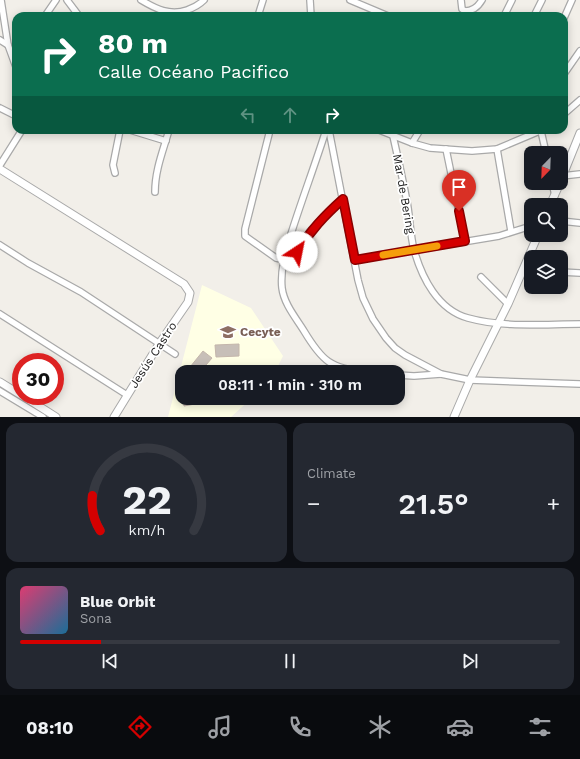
<!DOCTYPE html>
<meta charset="utf-8">
<style>
body{margin:0;font-family:"Work Sans",sans-serif;background:#242831;color:#f1f3f6;height:100vh;display:flex;flex-direction:column;font-size:15px;white-space:nowrap}
*{box-sizing:border-box;margin:0}
p{font-size:13px;color:#9ea1a6}
.icon{flex:none;width:22px;height:22px;fill:none;stroke:currentColor;stroke-width:2;stroke-linecap:round;stroke-linejoin:round}
.map{position:relative;height:417px;overflow:hidden}
.panel{display:flex;flex-direction:column;gap:6px;padding:6px;background:#0d0f14;flex:1}
.panel>*{flex:none}
.banner{position:absolute;left:12px;top:12px;width:556px;height:122px;border-radius:12px;box-shadow:0 2px 10px #0003;background:#0b6e4f;color:#fff;overflow:hidden}
.needle{width:26px;rotate:203deg}
.controls{position:absolute;left:524px;top:146px;display:grid;gap:8px}
.controls a{display:grid;place-items:center;width:44px;height:44px;border-radius:8px;background:#171b24;box-shadow:0 2px 10px #0003;font-size:20px}
.speed{position:absolute;left:12px;top:353px;display:flex;gap:8px;font-size:20px;font-weight:700;text-align:center}
.speed>*{display:grid;place-content:center;width:52px;height:52px;border-radius:50%;background:#171b24;box-shadow:0 2px 10px #0003;line-height:1}
.speed .limit{border:6px solid #d22;background:#fff;color:#111}
.pin{position:absolute;display:grid;place-items:center;width:34px;height:34px;color:#fff;margin:-41px -17px;border-radius:50% 50% 50% 0;rotate:-45deg;box-shadow:0 0 4px #0007}
.pin .icon{rotate:45deg}
.me{position:absolute;width:44px;margin:-22px;rotate:34deg;stroke-linejoin:round;filter:drop-shadow(0 0 3px #0008)}
.turn{display:flex;align-items:center;gap:14px;height:84px;padding:0 20px;font-size:18px}
.turn .icon{width:52px;height:52px;stroke-width:2.5}
.turn b{display:block;font-size:28px;line-height:34px}
.lanes{display:flex;align-items:center;height:38px;padding:0 20px;background:#0003;justify-content:center;gap:20px;direction:ltr}
.lanes .off{opacity:.35}
.big{font-size:30px;font-weight:600;line-height:1.1}
.panel .card{flex:1;display:flex;flex-direction:column;justify-content:center;gap:6px;min-width:0;padding:0 14px;border-radius:12px;background:#242831}
.panel .dial{align-items:center;gap:0}
.dial svg{height:104px;overflow:visible;fill:none;stroke:#363941;stroke-width:7;stroke-linecap:round;text-anchor:middle}
.dial text{fill:#f1f3f6;stroke:none}
.song{display:flex;align-items:center;gap:12px}
.cover{width:48px;height:48px;border-radius:6px;background:linear-gradient(135deg,hsl(340 70% 55%),hsl(200 70% 35%))}
.played{height:4px;border-radius:2px;background:linear-gradient(90deg,#d40000 15%,#363941 15%)}
.keys{display:flex;justify-content:space-around;direction:ltr}
.heat{display:flex;justify-content:space-between;align-items:center;font-size:22px;direction:ltr}
.panel .tiles{flex:1;display:grid;gap:6px;grid-template-columns:1fr 1fr}
.card:last-child{grid-column:span 2}
.trip{position:absolute;left:175px;top:365px;width:230px;height:40px;border-radius:12px;background:#171b24;box-shadow:0 2px 10px #0003;font-weight:600;line-height:40px;text-align:center}
.tabs{display:flex;height:64px;justify-content:space-around;align-items:center;background:#090b0e;color:#9ea1a6}
.tabs .icon{width:28px;height:28px}
.tabs .current{color:#d40000}
.tabs b{font-size:18px;color:#f1f3f6}
.map>svg:first-child{display:block}
</style>
<div class="map">
<svg width="580" height="417" viewBox="0 0 580 417">
<rect width="100%" height="100%" fill="#f2efe9"/>
<path fill="#ffffe5" d="M202,285L251,308L283,356L275,372H182V398H252L231,417H168Z"/>
<g fill="#c7bfb8" stroke="#c4b6ab">
<path d="M239,344V356L216,357L215,345Z"/>
<path d="M203,351L212,358L200,372H186Z"/>
<path d="M183,398H195V404L184,406Z"/>
</g>
<g fill="none" stroke-linecap="round" stroke-linejoin="round">
<defs>
<g id="minor">
<path d="M1,0L8,45L16,67"/>
<path d="M67,0L79,16"/>
<path d="M141,0C156,9 170,16 187,10C193,8 199,5 204,0"/>
<path d="M310,0L311,16"/>
<path d="M350,0L388,16"/>
<path d="M461,0L462,9L465,11C472,11 478,7 482,0"/>
<path d="M45,16L56,0"/>
<path d="M258,16L263,0"/>
<path d="M504,16L512,0"/>
<path d="M534,16L542,0"/>
<path d="M564,18L572,0"/>
<path d="M0,40L8,45"/>
<path d="M564,74L580,51"/>
<path d="M0,108L16,116"/>
<path d="M564,114L580,100"/>
<path d="M130,130L166,141"/>
<path d="M270,130L245,229V236L276,258L285,260L291,258L310,231L323,218L343,199"/>
<path d="M326,130C315,165 302,199 291,234C286,251 280,270 282,288C284,304 296,318 304,331C322,361 331,369 366,372"/>
<path d="M329,130L358,280L363,298L373,319L386,338L395,348L405,355L441,374L470,380L580,384"/>
<path d="M379,130L412,143L430,148L472,151L497,149L542,130"/>
<path d="M541,131L546,153"/>
<path d="M393,136C398,158 403,180 407,202C410,217 410,234 414,250C422,278 438,310 468,318C504,328 543,324 580,324"/>
<path d="M412,143L420,130"/>
<path d="M446,149L465,241"/>
<path d="M497,149L511,231"/>
<path d="M0,165L22,130"/>
<path d="M115,173L113,165L120,130"/>
<path d="M562,176L580,174"/>
<path d="M552,183L555,195"/>
<path d="M155,192C155,170 163,151 169,130"/>
<path d="M561,221L580,223"/>
<path d="M0,245L28,263L81,292L175,354"/>
<path d="M355,260L499,236L531,226"/>
<path d="M523,271H531"/>
<path d="M561,272L580,273"/>
<path d="M481,277L508,304"/>
<path d="M0,314L127,395"/>
<path d="M398,375L414,376L441,374"/>
<path d="M0,391L43,417"/>
</g>
<g id="tertiary">
<path d="M0,169L184,284L190,293L188,302L159,344L114,417"/>
<path d="M561,180L580,133"/>
<path d="M550,205L560,183"/>
<path d="M0,382L21,395"/>
<path d="M23,396L56,417"/>
<path d="M454,417L470,380L508,304L538,235"/>
</g>
</defs>
<use href="#minor" stroke="#a9a9a9" stroke-width="8"/>
<use href="#tertiary" stroke="#a9a9a9" stroke-width="9"/>
<use href="#minor" stroke="#fff" stroke-width="5.5"/>
<use href="#tertiary" stroke="#fff" stroke-width="7"/>
</g>
<g fill="none" stroke-linecap="round" stroke-linejoin="round">
<defs>
<path id="route" d="M297,252C311,230 324,216 343,199L355,260L465,241L459,211"/>
</defs>
<use href="#route" stroke="#8a0000" stroke-width="10"/>
<use href="#route" stroke="#d40000" stroke-width="7"/>
<path stroke="#f59e0b" stroke-width="7" d="M383,255L437,246"/>
</g>
<defs>
<symbol id="school-bare" viewBox="-9 -9 18 18"><path d="M0-5L7-2L0 1L-7-2ZM-4 1L0 2.5L4 1V4Q0 6-4 4Z" fill="#8d6e63" stroke="#fff" stroke-width="2.5" paint-order="stroke"/></symbol>
</defs>
<g fill-rule="evenodd">
<use href="#school-bare" x="217" y="321" width="22" height="22"/>
</g>
<g text-anchor="middle" dominant-baseline="central" stroke-width="3.5" stroke-linejoin="round" paint-order="stroke">
<g font-size="12" fill="#222" stroke="#fff">
<text transform="translate(404 194) rotate(80)">Mar de Bering</text>
<text transform="translate(153 355) rotate(-57)">Jesús Castro</text>
</g>
<g font-size="12" font-weight="bold" fill="#785e54" stroke="#fff" text-anchor="start">
<text x="240" y="332">Cecyte</text>
</g>
</g>
</svg>
<div class="controls">
<a><svg class="needle" viewBox="-14 -14 28 28"><path d="M0-13l5 13h-10z" fill="#e53935"/><path d="M0 13l5-13h-10z" fill="#9ea1a6"/></svg></a>
<a><svg class="icon" aria-label="search" viewBox="0 0 24 24"><circle cx="10" cy="10" r="6"/><path d="M15 15l6 6"/></svg></a>
<a><svg class="icon" aria-label="layers" viewBox="0 0 24 24"><path d="M12 4l9 5-9 5-9-5zM3 14l9 5 9-5"/></svg></a>
</div>
<div class="speed"><div class="limit">30</div></div>
<div class="pin" style="left:459px;top:211px;background:#d93025"><svg class="icon" aria-label="arrive" viewBox="0 0 24 24"><path d="M6 21V4h12l-3 4 3 4H6"/></svg></div>
<svg class="me" style="left:297px;top:252px" viewBox="-20 -20 40 40"><circle r="19" fill="#fff"/><path d="M0-13L10 11 0 6-10 11z" fill="#d40000"/></svg>
<div class="trip">08:11 · 1 min · 310 m</div>
<div class="banner">
<div class="turn"><svg class="icon" aria-label="right" viewBox="0 0 24 24"><path d="M7 20v-9h11M14 6l5 5-5 5"/></svg><div><b>80 m</b>Calle Océano Pacifico</div></div>
<div class="lanes"><svg class="icon off" aria-label="left" viewBox="0 0 24 24"><path d="M17 20v-9H6M10 6l-5 5 5 5"/></svg><svg class="icon off" aria-label="ahead" viewBox="0 0 24 24"><path d="M12 20V5M6 11l6-6 6 6"/></svg><svg class="icon" aria-label="right" viewBox="0 0 24 24"><path d="M7 20v-9h11M14 6l5 5-5 5"/></svg></div>
</div>
</div>
<section class="panel">
<div class="tiles">
<div class="card dial"><svg viewBox="0 0 100 80">
<path d="M14 69A42 42 0 1 1 86 69"/>
<path d="M14 69A42 42 0 0 1 8 42" stroke="#d40000"/>
<text x="50" y="56" font-size="32" font-weight="700">22</text>
<text x="50" y="72" font-size="11">km/h</text>
</svg></div>
<div class="card"><p>Climate</p>
<div class="heat"><a>−</a><b class="big">21.5°</b><a>+</a></div>
</div>
<div class="card">
<div class="song"><i class="cover"></i><div><b>Blue Orbit</b><p>Sona</p></div></div>
<div class="played"></div>
<div class="keys"><svg class="icon" aria-label="previous" viewBox="0 0 24 24"><path d="M18 5L8 12l10 7zM5 5v14"/></svg><svg class="icon" aria-label="pause" viewBox="0 0 24 24"><path d="M8 5v14M16 5v14"/></svg><svg class="icon" aria-label="next" viewBox="0 0 24 24"><path d="M6 5l10 7-10 7zM19 5v14"/></svg></div>
</div>
</div>
</section>
<nav class="tabs">
<b>08:10</b>
<svg class="icon current" aria-label="directions" viewBox="0 0 24 24"><path d="M12 3l9 9-9 9-9-9zM9 14v-3h6M13 9l2 2-2 2"/></svg>
<svg class="icon" aria-label="music" viewBox="0 0 24 24"><path d="M9 18V5l10-2v13"/><circle cx="6" cy="18" r="3"/><circle cx="16" cy="16" r="3"/></svg>
<svg class="icon" aria-label="phone" viewBox="0 0 24 24"><path d="M5 4h4l2 5-3 2q2 4 5 5l2-3 5 2v4C11 20 4 13 5 4z"/></svg>
<svg class="icon" aria-label="climate" viewBox="0 0 24 24"><path d="M12 3v18M4 7l16 10M4 17L20 7"/></svg>
<svg class="icon" aria-label="car" viewBox="0 0 24 24"><path d="M5 17H2v-5l4-1 3-4h7l3 4 3 1v5h-3M9 17h6M6 11h13"/><circle cx="7" cy="17" r="2"/><circle cx="17" cy="17" r="2"/></svg>
<svg class="icon" aria-label="filters" viewBox="0 0 24 24"><path d="M4 7h16M4 17h16"/><circle cx="9" cy="7" r="2"/><circle cx="15" cy="17" r="2"/></svg>
</nav>
